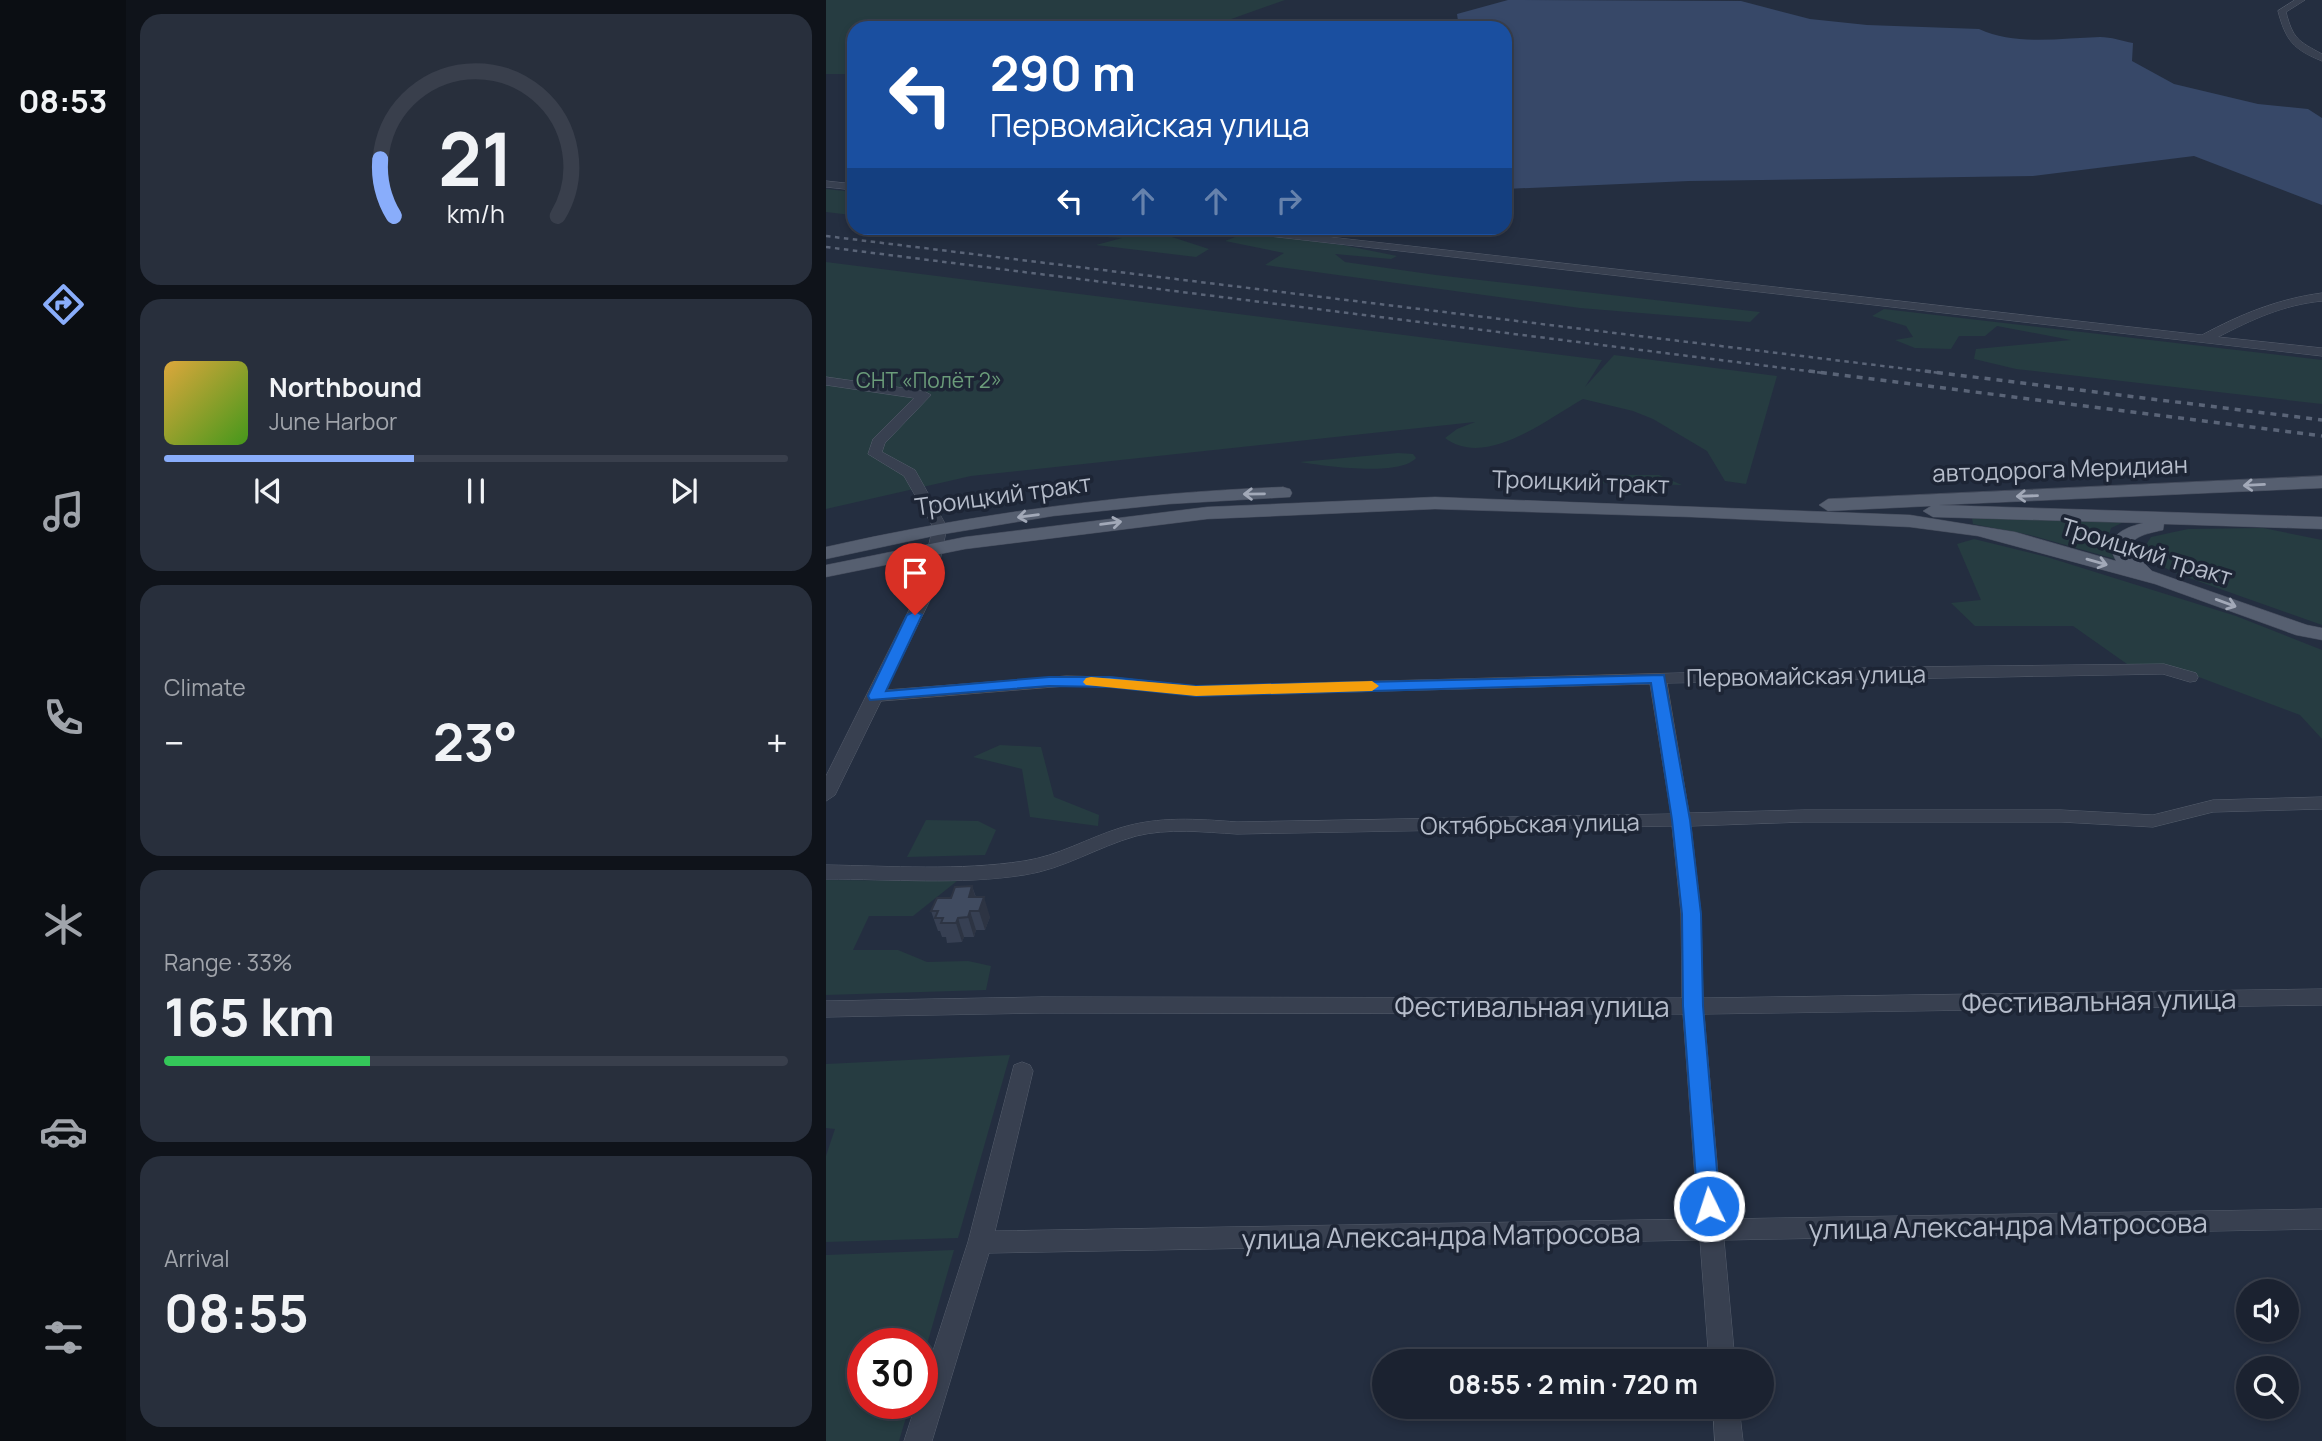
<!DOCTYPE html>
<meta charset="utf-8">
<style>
body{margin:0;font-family:Manrope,sans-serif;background:#282f3c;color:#f1f3f6;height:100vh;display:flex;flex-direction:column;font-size:26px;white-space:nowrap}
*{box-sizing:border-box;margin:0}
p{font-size:23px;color:#a0a4ab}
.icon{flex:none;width:38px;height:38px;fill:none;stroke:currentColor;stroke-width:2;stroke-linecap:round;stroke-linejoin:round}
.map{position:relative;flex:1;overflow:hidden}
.details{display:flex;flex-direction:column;gap:14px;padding:14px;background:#0f131a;width:700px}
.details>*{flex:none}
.guide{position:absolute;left:21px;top:21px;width:665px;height:214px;border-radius:21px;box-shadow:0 4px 10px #0003,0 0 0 2px #393f4c;background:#1a4fa0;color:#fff;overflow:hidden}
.fabs{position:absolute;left:1410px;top:1279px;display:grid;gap:14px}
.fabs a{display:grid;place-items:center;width:63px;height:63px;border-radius:50%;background:#1b2230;box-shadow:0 4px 10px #0003,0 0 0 2px #393f4c;font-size:35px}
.speed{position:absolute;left:21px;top:1328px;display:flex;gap:14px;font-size:35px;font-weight:700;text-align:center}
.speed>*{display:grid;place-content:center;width:91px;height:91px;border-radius:50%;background:#1b2230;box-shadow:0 4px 10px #0003,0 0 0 2px #393f4c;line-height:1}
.speed .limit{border:10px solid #d22;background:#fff;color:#111}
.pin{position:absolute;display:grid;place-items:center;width:60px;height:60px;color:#fff;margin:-72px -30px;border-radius:50% 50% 50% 0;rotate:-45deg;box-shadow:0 0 7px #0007}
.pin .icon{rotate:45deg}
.me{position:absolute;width:77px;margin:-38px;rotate:356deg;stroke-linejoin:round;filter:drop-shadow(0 0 5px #0008)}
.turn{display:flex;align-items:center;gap:24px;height:147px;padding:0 28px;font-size:32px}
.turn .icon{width:91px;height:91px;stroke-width:2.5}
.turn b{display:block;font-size:49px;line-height:60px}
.lanes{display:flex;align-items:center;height:66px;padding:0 28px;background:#0003;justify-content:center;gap:35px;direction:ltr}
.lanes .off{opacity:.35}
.big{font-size:52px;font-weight:700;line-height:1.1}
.details .tile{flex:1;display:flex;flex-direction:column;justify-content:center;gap:10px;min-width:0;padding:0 24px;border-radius:21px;background:#282f3c}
.details .dial{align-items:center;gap:0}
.dial svg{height:182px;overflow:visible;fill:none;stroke:#393f4c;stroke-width:7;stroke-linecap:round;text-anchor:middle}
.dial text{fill:#f1f3f6;stroke:none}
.song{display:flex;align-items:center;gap:21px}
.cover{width:84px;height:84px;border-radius:10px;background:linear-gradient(135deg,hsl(40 70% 55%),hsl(100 70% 35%))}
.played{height:7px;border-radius:4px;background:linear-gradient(90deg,#89adfb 40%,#393f4c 40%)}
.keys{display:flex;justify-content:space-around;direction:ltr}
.heat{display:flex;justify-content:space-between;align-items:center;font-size:38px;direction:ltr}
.charge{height:10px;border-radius:5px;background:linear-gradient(90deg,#34c759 33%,#393f4c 0)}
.trip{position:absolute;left:546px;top:1349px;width:402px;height:70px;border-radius:35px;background:#1b2230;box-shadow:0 4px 10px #0003,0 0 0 2px #393f4c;font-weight:700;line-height:70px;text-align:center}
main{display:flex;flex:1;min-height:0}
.dock{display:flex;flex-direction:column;width:126px;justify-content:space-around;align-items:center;background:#0b0e13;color:#a0a4ab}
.dock .icon{width:49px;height:49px}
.dock .on{color:#89adfb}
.dock b{font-size:32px;color:#f1f3f6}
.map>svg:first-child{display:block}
</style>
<main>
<nav class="dock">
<b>08:53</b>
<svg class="icon on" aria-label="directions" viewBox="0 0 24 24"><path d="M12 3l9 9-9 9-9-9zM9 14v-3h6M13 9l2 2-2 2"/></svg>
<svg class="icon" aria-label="music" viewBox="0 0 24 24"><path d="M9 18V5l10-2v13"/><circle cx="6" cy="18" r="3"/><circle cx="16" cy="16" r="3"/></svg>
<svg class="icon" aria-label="phone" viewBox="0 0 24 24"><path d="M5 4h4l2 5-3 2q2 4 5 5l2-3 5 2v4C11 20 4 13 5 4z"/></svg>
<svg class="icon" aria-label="climate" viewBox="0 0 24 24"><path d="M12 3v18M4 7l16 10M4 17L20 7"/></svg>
<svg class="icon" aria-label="car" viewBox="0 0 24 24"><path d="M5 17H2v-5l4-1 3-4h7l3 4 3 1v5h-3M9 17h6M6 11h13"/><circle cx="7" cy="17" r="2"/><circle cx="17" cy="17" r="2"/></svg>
<svg class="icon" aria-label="filters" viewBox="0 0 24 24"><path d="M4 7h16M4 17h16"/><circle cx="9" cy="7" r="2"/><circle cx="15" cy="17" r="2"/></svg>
</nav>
<section class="details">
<div class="tile dial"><svg viewBox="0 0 100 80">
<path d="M14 69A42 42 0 1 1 86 69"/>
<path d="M14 69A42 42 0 0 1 8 44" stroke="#89adfb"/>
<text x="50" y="56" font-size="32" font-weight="700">21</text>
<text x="50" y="72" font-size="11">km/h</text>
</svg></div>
<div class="tile">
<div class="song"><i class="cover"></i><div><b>Northbound</b><p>June Harbor</p></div></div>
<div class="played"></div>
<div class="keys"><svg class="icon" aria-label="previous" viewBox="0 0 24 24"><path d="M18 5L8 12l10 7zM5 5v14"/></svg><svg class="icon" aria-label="pause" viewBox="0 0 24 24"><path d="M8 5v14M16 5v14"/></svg><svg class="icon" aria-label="next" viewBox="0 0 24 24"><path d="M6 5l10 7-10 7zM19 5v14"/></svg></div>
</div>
<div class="tile"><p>Climate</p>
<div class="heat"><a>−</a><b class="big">23°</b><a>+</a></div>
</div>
<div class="tile"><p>Range · 33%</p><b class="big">165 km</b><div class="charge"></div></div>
<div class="tile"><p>Arrival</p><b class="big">08:55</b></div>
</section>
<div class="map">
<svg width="1496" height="1441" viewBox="0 0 1496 1441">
<rect width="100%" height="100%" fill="#242e40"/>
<g fill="#263c41">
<path d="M0,0H459L380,28H28V74H0Z"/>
<path d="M0,189L28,192L23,199L28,200V212L25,215L0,212Z"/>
<path d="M261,228L346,237L383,249L370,257L270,245L296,238L232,234Z"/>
<path d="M422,232L516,245L571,256L565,259L509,254L519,262L610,275L934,312L924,322L754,308L439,265L458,253L399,241Z"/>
<path d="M0,262L776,360L759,387L788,355L951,376L920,484L899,481L881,451L827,419L807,411L757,399C721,419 660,469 619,438L631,429L649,422L145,476L0,509Z"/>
<path d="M1058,309L1496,360V404L1190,369L1148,359L1150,349L1245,340L1171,326L1159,336H1133L1125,349L1089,348L1069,340L1087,337L1080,326L1046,316Z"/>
<path d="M572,453L587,454L590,458C573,477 498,466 474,462Z"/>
<path d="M787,475H833L856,485L764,483Z"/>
<path d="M1146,518L1298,522L1285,528C1281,541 1281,548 1289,559L1204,535L1147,524Z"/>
<path d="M1437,528L1496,540V625L1349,573L1326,561L1320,545L1325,537L1362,529Z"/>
<path d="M1148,539L1221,557L1410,616L1496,650V739L1474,715L1338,664H1301L1247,626H1149L1125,603L1155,600L1131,544Z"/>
<path d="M174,745L215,747L228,797L273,815L272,826L204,817L196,769L147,757Z"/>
<path d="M100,820L152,821L170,830L159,855L81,857Z"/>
<path d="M0,880L131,881L87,916H43L27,950H72L101,962L142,961L165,966L160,990L0,995Z"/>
<path d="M184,1055L132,1238L0,1242V1156L9,1129L0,1128V1064Z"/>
<path d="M128,1250L96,1362V1344H37V1404H84L73,1441H0V1255Z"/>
</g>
<path fill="#374868" d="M682,0L915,1L984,19L1041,25L1153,29C1190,46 1235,38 1274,37C1285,37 1296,41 1307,43L1306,61L1348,84L1432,104L1482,109L1496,118V205L1368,156L1207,176L863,181L679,189V28H633L631,14Z"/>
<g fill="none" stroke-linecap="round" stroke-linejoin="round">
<defs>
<g id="minor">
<path d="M1469,0H1479L1460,12C1467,39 1472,41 1496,54V61C1467,49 1460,41 1452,11Z"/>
<path d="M0,181L28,184V190L0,187Z"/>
<path d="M394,228H423L1376,335C1415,314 1452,299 1496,293V301C1457,305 1427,319 1392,337L1496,348V356L399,231Z"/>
<path d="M0,377L98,391L105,395L59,443L56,452L89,470L121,527L107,594L60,690L240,676L284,677L370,686L1076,667L1338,664L1370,673L1372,677L1370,681L1364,682L1337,674L841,683L863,813L978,810H1235L1327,815L1387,800L1496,797V809L1387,812L1327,827L1235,822H978L865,826L875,914L877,998L1496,989V1005L878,1014L896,1219L1496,1209V1229L898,1240L909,1362H883L874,1240L163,1253L106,1441H78L90,1404H96V1385L142,1242L188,1065L196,1062L204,1065L207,1071L169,1231L872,1219L857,1014L215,1013L0,1017V1001L215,997L856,998L855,914L846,826L411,834C378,832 342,828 310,836C271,847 238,869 198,875C133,885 66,879 0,879V865C66,866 133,871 198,861C232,856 262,838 294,828C333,816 371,819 411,822L845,814L824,684L370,696L284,687L240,686L55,701L9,795L0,801V776L91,594L107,527L78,476L42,454L47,439L88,398L0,385Z"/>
<path d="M887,1407H913L917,1441H889Z"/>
</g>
<g id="major">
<path d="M1496,476V488L1113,505L1496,517V529L1338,524L1337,530C1325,533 1307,535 1303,548L1326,571L1481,625L1496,628V640L1470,635L1329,584L1152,536L1084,527L865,517L609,509L381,519L139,549L0,577V565L139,537L381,507L609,497L1084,515L1189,532L1290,561L1284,548C1287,532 1302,527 1317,523L1107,517L1097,511L1105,506L1002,511L993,505L1002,499Z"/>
<path d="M457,487L464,489L466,493L464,497L343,504L227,516L112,535L0,559V547C151,513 302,493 457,487Z"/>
</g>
</defs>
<use href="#minor" stroke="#565e6d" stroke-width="1"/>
<use href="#major" stroke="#424959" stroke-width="1"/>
<use href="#minor" fill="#384050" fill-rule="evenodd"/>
<use href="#major" fill="#565f70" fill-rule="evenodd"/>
<g stroke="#5a6477" stroke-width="2.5" stroke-dasharray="4.5 4.5" stroke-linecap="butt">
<path d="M0,236L1114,373"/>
<path d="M0,247L997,373"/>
</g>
<g stroke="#5a6477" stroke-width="3.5" stroke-dasharray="6 6" stroke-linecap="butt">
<path d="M983,371L1496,436"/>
<path d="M1099,371L1496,420"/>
</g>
</g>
<path fill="#374053" d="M146,886L150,897L164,917L159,930H150L148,937H138L136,942L121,943L120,937H116L114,931H112L105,911L125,898Z"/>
<g fill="#2d3443">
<path d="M146,886L152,906L143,897Z"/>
<path d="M158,897L164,917L159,930L153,911Z"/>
<path d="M144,911L150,930L148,937L142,917Z"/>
<path d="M132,918L138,937L136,942L130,923Z"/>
</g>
<path fill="#404b60" stroke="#2d3443" stroke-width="2" d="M146,886L143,897H158L153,911H144L142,917L132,918L130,923H115L117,918H109L112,911H105L111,898H125L129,887Z"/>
<defs><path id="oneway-shaft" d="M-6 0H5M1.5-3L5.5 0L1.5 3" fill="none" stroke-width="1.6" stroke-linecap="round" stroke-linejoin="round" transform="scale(1.75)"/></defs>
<g stroke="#a2a9b8">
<use href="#oneway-shaft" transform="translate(1428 485) rotate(177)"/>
<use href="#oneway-shaft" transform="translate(428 494) rotate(179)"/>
<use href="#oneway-shaft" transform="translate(1201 496) rotate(178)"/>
<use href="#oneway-shaft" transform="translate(202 516) rotate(173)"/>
<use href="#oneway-shaft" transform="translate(285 523) rotate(-8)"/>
<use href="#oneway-shaft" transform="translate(1271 562) rotate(16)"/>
<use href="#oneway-shaft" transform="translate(1400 603) rotate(20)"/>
</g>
<path fill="#1a73e8" stroke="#114b97" stroke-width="2" d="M89,611L96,615L60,691L223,677H284L370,686L838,675L864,820L875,914L877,1006L894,1206L890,1213L883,1215L875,1213L872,1206L857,1006L856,914L846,820L825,683L370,696L284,687L223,686L44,700L42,696L81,615Z"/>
<path fill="#f59e0b" d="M265,677L370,686L546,681L553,686L546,691L370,696L260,685L257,682L260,678Z"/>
<g text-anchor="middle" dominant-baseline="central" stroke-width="7" stroke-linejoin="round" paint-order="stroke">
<g font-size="21" fill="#6b9c7a" stroke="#1d2535">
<text x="103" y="380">СНТ «Полёт 2»</text>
</g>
<g font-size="24" fill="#b5bcca" stroke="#1d2535">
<text transform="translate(1234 468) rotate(-2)">автодорога Меридиан</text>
<text transform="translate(755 481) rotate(2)">Троицкий тракт</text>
<text transform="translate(177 494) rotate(-8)">Троицкий тракт</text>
<text transform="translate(1321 551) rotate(17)">Троицкий тракт</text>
<text transform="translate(980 675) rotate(-1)">Первомайская улица</text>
<text transform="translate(704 823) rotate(-1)">Октябрьская улица</text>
</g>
<g font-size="28" fill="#b5bcca" stroke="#1d2535">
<text transform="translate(1273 1000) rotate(-1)">Фестивальная улица</text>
<text x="706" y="1006">Фестивальная улица</text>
<text transform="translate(1182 1225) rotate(-1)">улица Александра Матросова</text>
<text transform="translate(615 1235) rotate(-1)">улица Александра Матросова</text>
</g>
</g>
</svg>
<div class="fabs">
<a><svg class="icon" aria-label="sound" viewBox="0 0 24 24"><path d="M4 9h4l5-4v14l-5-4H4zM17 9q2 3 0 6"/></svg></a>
<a><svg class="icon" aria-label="search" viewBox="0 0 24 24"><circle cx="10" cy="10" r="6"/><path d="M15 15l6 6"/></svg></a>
</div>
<div class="speed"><div class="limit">30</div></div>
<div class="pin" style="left:89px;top:615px;background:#d93025"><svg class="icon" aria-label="arrive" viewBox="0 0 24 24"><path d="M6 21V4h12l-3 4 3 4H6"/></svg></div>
<svg class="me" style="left:883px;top:1206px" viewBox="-20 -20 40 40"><circle r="17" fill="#1a73e8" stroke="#fff" stroke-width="3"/><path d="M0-11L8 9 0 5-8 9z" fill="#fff"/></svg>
<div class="trip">08:55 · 2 min · 720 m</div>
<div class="guide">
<div class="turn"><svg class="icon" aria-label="left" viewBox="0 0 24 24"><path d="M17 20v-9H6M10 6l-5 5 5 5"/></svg><div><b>290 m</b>Первомайская улица</div></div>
<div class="lanes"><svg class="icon" aria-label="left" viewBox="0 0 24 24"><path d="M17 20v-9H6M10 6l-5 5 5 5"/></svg><svg class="icon off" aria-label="ahead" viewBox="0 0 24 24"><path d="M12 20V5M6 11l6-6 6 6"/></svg><svg class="icon off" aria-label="ahead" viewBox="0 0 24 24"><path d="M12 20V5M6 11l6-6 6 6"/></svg><svg class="icon off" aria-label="right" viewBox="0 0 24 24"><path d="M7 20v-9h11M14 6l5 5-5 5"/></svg></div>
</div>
</div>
</main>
